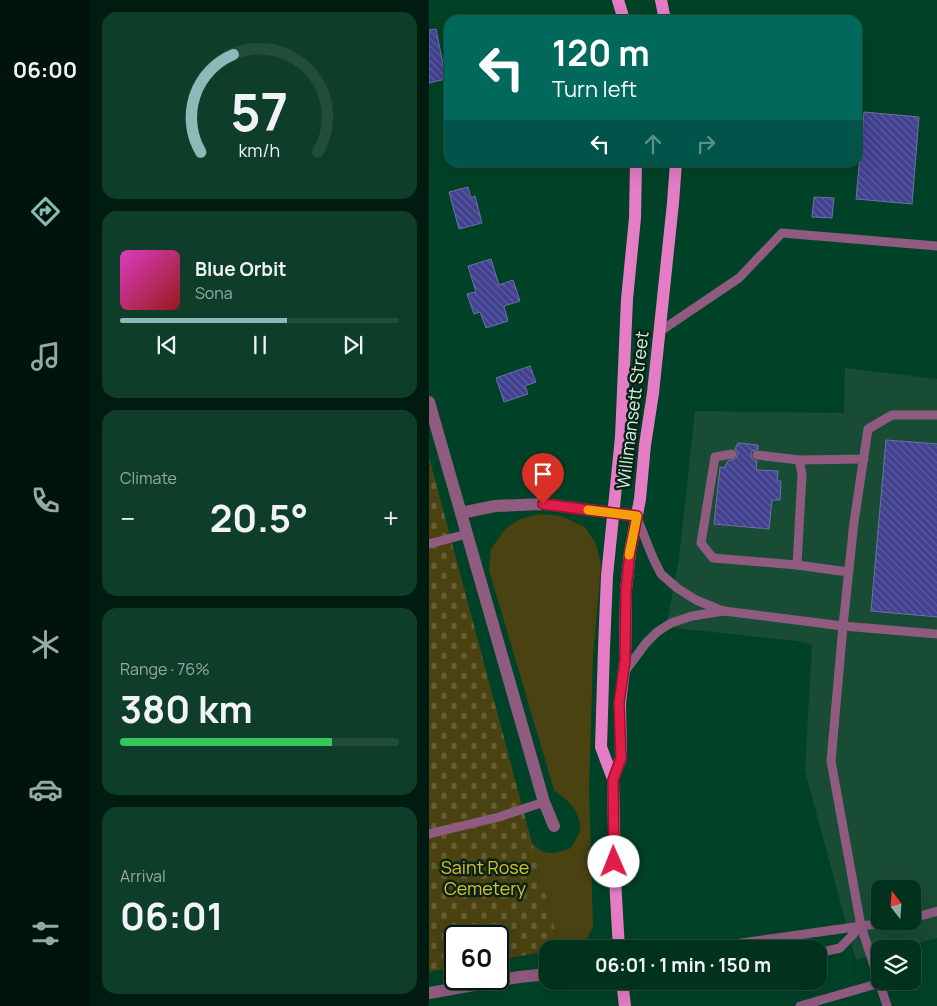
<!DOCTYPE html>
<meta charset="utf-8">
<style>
body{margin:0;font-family:Manrope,sans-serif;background:#0e3e2a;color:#f1f3f6;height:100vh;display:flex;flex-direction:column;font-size:19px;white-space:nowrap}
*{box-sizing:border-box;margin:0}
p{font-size:16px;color:#95aaa4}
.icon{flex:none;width:28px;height:28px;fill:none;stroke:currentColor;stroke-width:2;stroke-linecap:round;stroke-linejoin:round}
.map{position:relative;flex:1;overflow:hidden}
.sheet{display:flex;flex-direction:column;gap:12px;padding:12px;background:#001c10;width:339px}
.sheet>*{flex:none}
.guide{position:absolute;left:15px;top:15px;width:418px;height:152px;border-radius:15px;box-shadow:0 5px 20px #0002,0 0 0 1px #224d3b;background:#00695c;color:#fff;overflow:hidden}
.needle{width:32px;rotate:343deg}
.buttons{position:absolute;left:442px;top:880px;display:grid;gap:10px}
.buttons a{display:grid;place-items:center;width:50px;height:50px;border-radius:10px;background:#00321d;box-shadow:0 5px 20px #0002,0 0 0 1px #224d3b;font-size:25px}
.speed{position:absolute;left:15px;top:925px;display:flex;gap:10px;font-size:25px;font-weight:700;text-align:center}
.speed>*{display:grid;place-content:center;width:65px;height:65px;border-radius:50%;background:#00321d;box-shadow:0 5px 20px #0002,0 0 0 1px #224d3b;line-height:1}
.speed .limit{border:2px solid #111;border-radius:8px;background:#fff;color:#111}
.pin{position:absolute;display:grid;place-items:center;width:42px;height:42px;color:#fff;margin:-51px -21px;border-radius:50% 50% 50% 0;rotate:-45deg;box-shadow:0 0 5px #0007}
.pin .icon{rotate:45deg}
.me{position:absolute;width:55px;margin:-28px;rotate:359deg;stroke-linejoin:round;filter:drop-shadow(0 0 4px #0008)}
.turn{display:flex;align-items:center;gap:18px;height:105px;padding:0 25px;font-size:22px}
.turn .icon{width:65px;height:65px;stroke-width:2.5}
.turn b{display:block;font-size:35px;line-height:42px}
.lanes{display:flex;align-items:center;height:48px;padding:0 25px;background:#0003;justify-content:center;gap:25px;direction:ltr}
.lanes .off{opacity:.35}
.big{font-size:38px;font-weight:700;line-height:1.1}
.sheet .card{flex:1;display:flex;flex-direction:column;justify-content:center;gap:8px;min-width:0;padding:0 18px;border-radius:15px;background:#0e3e2a}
.sheet .dial{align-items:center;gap:0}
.dial svg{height:130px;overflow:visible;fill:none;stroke:#224d3b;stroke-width:7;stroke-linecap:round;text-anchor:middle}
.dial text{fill:#f1f3f6;stroke:none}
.song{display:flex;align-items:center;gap:15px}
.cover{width:60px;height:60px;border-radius:8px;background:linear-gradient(135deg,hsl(310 70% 55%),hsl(0 70% 35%))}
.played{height:5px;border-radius:2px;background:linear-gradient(90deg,#8bbbb9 60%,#224d3b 60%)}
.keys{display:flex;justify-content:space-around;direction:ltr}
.heat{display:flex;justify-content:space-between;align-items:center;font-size:28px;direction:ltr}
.charge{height:8px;border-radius:4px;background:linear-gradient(90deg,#34c759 76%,#224d3b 0)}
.trip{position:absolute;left:110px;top:940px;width:288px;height:50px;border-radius:15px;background:#00321d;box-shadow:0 5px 20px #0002,0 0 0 1px #224d3b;font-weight:700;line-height:50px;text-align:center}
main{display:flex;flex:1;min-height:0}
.menu{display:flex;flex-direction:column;width:90px;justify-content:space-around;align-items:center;background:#00140c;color:#95aaa4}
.menu .icon{width:35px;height:35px}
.menu .selected{color:#8bbbb9}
.menu b{font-size:22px;color:#f1f3f6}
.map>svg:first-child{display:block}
</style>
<main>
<nav class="menu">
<b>06:00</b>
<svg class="icon selected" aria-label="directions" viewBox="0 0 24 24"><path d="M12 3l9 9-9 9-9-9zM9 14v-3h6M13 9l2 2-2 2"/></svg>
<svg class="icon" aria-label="music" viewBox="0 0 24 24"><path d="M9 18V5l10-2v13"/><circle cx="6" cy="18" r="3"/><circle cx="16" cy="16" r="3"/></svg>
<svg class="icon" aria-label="phone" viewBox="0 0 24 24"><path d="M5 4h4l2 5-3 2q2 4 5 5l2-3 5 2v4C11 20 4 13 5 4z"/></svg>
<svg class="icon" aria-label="climate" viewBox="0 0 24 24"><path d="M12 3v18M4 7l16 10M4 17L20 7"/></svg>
<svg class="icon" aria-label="car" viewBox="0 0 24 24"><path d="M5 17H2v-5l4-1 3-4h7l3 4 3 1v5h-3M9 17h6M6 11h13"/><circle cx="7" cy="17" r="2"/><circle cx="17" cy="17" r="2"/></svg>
<svg class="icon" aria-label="filters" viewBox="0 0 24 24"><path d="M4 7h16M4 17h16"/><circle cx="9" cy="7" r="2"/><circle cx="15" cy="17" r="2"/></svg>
</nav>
<section class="sheet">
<div class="card dial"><svg viewBox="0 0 100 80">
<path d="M14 69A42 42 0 1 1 86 69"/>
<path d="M14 69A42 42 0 0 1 34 9" stroke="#8bbbb9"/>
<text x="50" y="56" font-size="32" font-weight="700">57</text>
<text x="50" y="72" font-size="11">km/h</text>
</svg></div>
<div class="card">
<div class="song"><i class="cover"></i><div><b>Blue Orbit</b><p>Sona</p></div></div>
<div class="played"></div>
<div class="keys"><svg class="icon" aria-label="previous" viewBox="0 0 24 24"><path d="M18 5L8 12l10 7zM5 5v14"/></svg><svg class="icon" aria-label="pause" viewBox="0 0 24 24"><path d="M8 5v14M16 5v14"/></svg><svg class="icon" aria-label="next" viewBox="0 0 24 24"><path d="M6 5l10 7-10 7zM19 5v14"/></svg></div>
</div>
<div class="card"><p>Climate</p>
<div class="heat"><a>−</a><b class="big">20.5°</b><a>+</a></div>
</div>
<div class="card"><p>Range · 76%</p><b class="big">380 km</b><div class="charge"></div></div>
<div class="card"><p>Arrival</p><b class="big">06:01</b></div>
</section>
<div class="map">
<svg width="509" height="1006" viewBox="0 0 509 1006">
<defs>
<pattern id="cemetery-stones" width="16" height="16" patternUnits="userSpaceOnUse" patternTransform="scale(1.25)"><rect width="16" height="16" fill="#4b4212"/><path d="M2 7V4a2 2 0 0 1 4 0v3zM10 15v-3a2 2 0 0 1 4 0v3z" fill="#645e34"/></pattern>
<pattern id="building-back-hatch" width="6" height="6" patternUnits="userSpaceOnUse" patternTransform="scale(1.25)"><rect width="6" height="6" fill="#41418f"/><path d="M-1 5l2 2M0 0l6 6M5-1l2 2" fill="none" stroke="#5c5d9e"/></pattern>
</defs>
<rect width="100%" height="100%" fill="#004227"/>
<path fill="#194c34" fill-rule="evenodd" d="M416,368L508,379V938L468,949H451V953L427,960L376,771L383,644L368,641L237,627L250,559L266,411L415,413ZM451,889H484V921H451Z"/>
<path fill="#4b4212" d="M111,514L132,516L156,527L167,544L172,565L164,656L160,790L164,927L154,947L131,948L103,843C117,857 124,854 142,848C144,843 150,836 151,830C152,810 139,801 125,790L60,570L62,549L76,529L91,519Z"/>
<path fill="url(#cemetery-stones)" d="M0,457L131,948L119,949V951L69,960V936H26V967L0,972Z"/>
<g fill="url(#building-back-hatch)" stroke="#6d72a3">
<path d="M7,29L17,79L0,83V30Z"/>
<path d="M435,112L490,117L483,204L427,199Z"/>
<path d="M39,187L42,198L46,196L53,223L30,229L20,192Z"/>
<path d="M385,197L405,198L403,218L383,217Z"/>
<path d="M62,259L70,285L84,280L91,301L75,306L79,321L57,328L51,312L45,314L38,294L47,292L39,266Z"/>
<path d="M101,366L107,382L96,386L99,394L75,402L67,378Z"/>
<path d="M457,440L509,444V617L442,611Z"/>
<path d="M309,443L329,445V449L323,451L322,455L324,460L328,461L327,470L349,471L348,481H352L351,500H343L340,529L285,524L291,467L295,468L299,461L307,458L309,453L306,449Z"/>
</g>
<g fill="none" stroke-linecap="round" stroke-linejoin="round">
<g stroke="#8f5b7f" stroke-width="9">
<path d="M230,332L310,278L353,233L509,246"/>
<path d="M303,454L286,457L272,543L284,558L368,565L419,572"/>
<path d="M328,455L370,460L435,459"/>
<path d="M208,518L224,558L232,574L248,588L267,600L294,611"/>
<path d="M0,544L38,534"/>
<path d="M368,565L373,474L370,460"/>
<path d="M194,674L217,643L228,632L242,623L263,616L295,611L414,626L509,634"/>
<path d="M0,834L70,817L115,802"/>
<path d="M484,918L509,911"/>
<path d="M270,949L468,921"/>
<path d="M389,953L411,948L432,926"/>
<path d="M371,1006L451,983"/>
<path d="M458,1006L432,926L402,761L414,626L425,522L439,429L463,415H509"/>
</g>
<g stroke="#8f5b7f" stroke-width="12">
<path d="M0,402L115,802L125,826"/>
<path d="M32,513L66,506L114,504L208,516"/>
<path d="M0,993L90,977L119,974"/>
</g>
<g stroke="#e57cc6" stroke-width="12">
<path d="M189,0L195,20"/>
<path d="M232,0L236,20"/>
<path d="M184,779L172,747L175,648L178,576L192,437L198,299L206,218L207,162"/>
<path d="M190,949L186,879L184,779L192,758L191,703L196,661L197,590L201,552L211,499L216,445L224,393L244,203L247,162"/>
<path d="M193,981L196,1006"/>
</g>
</g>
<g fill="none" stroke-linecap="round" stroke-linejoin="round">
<defs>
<path id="route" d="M114,504L208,516L201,552L197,590L196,661L190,703L192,758L184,780L185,862"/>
</defs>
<use href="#route" stroke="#92132f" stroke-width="12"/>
<use href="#route" stroke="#e11d48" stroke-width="9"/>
<path stroke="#f59e0b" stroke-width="9" d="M159,510L208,516L200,555"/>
</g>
<g text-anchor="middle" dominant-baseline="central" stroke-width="5" stroke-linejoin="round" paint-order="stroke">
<g font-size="18" fill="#d4f1e0" stroke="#0b2317">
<text transform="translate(203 410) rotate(-83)">Willimansett Street</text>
</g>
<g font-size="18" fill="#d8c02e" stroke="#0b2317">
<text x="56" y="867">Saint Rose<tspan x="56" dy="21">Cemetery</tspan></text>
</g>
</g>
</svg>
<div class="buttons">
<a><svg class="needle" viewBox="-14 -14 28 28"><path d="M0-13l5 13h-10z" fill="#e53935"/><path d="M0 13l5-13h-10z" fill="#95aaa4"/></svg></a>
<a><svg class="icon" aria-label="layers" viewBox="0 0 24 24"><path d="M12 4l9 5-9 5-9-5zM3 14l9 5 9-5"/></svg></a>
</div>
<div class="speed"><div class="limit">60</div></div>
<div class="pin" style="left:114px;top:504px;background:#d93025"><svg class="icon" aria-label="arrive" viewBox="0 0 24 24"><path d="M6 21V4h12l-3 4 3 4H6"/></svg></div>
<svg class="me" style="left:185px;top:862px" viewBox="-20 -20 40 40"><circle r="19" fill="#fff"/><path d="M0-13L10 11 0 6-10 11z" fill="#e11d48"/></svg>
<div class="trip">06:01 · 1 min · 150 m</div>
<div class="guide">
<div class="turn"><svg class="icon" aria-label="left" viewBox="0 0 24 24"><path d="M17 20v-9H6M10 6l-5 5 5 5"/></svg><div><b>120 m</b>Turn left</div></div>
<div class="lanes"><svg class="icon" aria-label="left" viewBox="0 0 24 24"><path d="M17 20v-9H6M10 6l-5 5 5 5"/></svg><svg class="icon off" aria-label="ahead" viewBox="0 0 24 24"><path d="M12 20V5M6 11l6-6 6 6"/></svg><svg class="icon off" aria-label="right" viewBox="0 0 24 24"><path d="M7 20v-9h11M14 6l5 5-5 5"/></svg></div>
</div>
</div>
</main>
